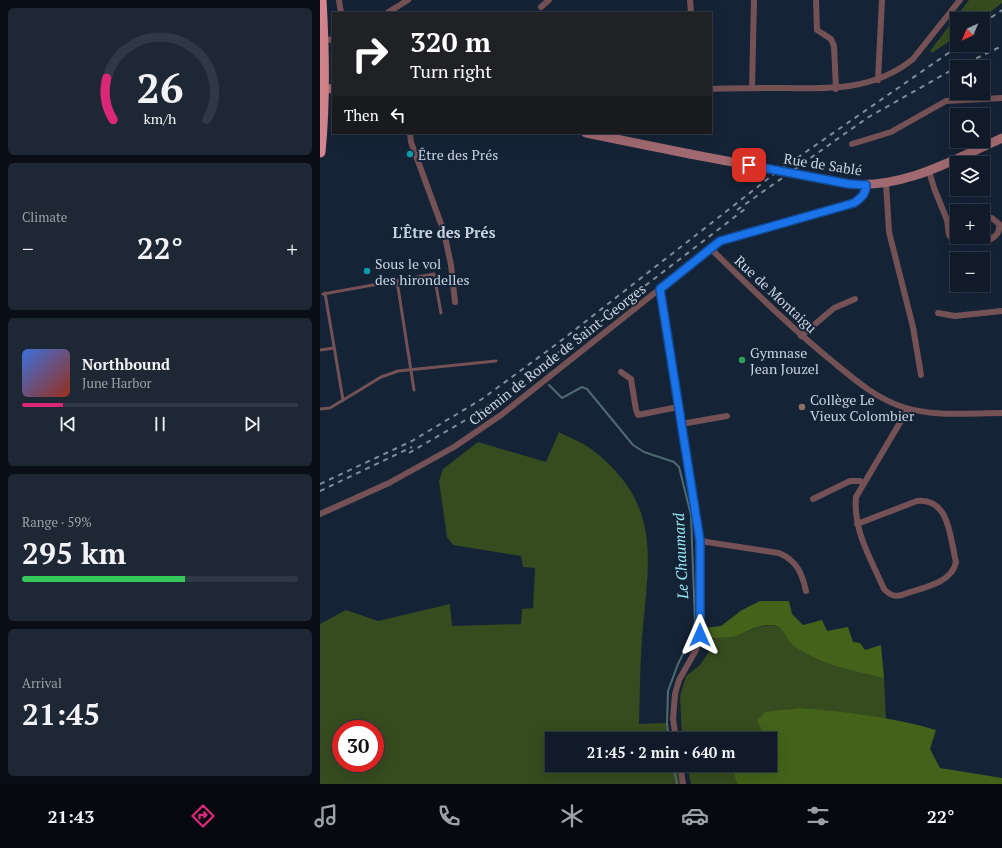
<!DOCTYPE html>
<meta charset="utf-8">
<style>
body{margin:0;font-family:"PT Serif",serif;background:#1e2734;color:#f1f3f6;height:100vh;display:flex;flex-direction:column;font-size:15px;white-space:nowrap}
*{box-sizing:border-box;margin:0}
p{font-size:13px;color:#9ca1a8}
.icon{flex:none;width:22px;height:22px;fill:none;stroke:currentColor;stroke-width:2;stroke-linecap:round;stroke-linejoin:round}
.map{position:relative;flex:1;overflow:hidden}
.side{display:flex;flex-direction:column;gap:8px;padding:8px;background:#090e16;width:320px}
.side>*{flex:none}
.guide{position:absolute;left:12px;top:12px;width:380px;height:122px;border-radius:0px;box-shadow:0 4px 16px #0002,0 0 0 1px #303845;background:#202124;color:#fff;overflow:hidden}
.needle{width:26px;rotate:224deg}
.controls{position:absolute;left:630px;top:12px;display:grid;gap:8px}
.controls a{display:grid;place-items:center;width:40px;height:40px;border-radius:0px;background:#101a28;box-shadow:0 4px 16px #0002,0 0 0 1px #303845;font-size:20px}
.speed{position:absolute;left:12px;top:720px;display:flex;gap:8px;font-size:20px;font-weight:700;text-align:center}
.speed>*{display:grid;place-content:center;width:52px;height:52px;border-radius:50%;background:#101a28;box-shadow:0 4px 16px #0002,0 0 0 1px #303845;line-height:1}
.speed .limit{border:6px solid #d22;background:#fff;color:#111}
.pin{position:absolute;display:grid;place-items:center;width:34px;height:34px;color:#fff;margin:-17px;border-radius:8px;box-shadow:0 2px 6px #0006}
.me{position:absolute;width:44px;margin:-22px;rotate:0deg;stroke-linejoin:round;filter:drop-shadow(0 0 3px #0008)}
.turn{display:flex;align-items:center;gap:14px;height:84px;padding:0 12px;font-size:18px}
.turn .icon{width:52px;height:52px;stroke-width:2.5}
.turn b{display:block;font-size:28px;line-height:34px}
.then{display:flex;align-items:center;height:38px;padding:0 12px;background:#0003;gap:8px;font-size:15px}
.big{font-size:30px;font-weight:600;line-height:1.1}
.side .widget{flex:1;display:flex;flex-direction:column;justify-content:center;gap:6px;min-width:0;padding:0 14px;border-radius:6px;background:#1e2734}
.side .dial{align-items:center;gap:0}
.dial svg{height:104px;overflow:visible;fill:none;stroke:#303845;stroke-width:7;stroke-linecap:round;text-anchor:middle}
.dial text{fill:#f1f3f6;stroke:none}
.song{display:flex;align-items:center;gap:12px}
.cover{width:48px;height:48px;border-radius:6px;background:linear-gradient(135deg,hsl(220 70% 55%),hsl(10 70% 35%))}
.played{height:4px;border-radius:2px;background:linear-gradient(90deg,#db2777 15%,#303845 15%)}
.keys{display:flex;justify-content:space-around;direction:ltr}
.heat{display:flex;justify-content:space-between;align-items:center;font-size:22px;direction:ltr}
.charge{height:6px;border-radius:3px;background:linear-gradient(90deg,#34c759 59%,#303845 0)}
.trip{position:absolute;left:225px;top:732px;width:232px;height:40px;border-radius:0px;background:#101a28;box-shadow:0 4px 16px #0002,0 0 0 1px #303845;font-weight:600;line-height:40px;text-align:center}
.menu{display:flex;height:64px;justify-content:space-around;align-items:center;background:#060a10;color:#9ca1a8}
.menu .icon{width:28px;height:28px}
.menu .active{color:#db2777}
.menu b{font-size:18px;color:#f1f3f6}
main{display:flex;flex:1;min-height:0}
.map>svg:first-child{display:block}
</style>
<main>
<section class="side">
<div class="widget dial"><svg viewBox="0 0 100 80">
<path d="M14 69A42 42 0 1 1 86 69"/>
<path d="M14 69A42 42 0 0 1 9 37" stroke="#db2777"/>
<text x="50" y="56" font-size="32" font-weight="700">26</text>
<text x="50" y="72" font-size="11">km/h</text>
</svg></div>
<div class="widget"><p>Climate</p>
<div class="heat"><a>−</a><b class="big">22°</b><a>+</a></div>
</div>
<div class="widget">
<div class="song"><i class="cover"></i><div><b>Northbound</b><p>June Harbor</p></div></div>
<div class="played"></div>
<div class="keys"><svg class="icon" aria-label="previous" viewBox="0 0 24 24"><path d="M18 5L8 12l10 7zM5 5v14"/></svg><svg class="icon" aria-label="pause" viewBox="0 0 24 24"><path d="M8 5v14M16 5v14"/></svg><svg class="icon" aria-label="next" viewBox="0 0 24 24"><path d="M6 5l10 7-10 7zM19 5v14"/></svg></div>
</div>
<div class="widget"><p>Range · 59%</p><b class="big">295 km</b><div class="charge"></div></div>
<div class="widget"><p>Arrival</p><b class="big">21:45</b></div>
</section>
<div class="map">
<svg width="682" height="784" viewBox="0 0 682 784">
<rect width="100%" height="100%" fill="#152336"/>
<g fill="#364b1e" fill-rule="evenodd">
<path d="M649,0H682V3L661,19H637V36L612,53L610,51Z"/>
<path d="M239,432C250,438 264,443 274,451C339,503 330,553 323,627C320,659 320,692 319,724L346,723L349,739H232V765H356L360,784H0V624L26,610L58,621L130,604L132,626L201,624L202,609L213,608L215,568L203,567L201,556L133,545L127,537L119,481L123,469L158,442L226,462ZM21,729H55V763H21Z"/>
<path d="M453,625L459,627L533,670L564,678L566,720L482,708L434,739H362L360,696L366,676L380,665L390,650L393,638L413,636L439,627Z"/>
<path d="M367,765H411L417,784H371Z"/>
</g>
<g fill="#44621a">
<path d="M440,601H469L472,614L483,625L502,620L507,631L528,627L533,642L540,643L545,650L561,645L564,678C534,671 499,664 474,646C466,640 464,626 453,625C440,624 427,632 415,636C406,638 394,638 384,638V628L401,626L422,610Z"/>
<path d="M482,708C525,712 574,717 616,730L610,749L620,768L682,778V784H417L411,765H450V739H434L443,733L437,721L445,712Z"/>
</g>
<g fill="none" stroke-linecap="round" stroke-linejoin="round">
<g stroke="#4e6a71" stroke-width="2">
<path d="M229,385L242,398L262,387L267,389L313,445L324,452L354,462L359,467L371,515L375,622L371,638L358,664L348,691L347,724L349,739"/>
<path d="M353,765L357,784"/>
</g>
<g stroke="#745154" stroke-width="3">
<path d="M77,281L94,390"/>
<path d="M5,293L23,400"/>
<path d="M3,294L114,274L121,313"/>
<path d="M0,350L14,348"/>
<path d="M0,409L10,408L61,377L78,371L176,361"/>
</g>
<g stroke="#745154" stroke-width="6">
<path d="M19,0L21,13"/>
<path d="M370,0L371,13"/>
<path d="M496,0L497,30L511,39L514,46L516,89"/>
<path d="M221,7L229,0"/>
<path d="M67,13L88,0"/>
<path d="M3,41L13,39"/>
<path d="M558,80L562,0"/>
<path d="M432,88L434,0"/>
<path d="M391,89C416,88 440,88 465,88C511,89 555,90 593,59L640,0"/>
<path d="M90,133L91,142L124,232L131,265L135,302"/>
<path d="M532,144L571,132L626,101L682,98"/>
<path d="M609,171L614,188L627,220L629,235L632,239L638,241L671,239C677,236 680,231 679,224L672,218H663"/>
<path d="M566,183L569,232L593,327L601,375"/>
<path d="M627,220H637"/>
<path d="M390,248C430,287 469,326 512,361C534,379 555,398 583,407C613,417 650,413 682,413"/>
<path d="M340,289L380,541V635L376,650L359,680L355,694L353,719L356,739"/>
<path d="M618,313L635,316L682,311"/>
<path d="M481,336L514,308L535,299"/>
<path d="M301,372L311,379L316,410L318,415L358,407"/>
<path d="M361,424L407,416"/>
<path d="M493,499L530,481H540L543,484"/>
<path d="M0,514L69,483L134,447L181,415L400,241L534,203L543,195L546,185"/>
<path d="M537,524L597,501C630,498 630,538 636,562C632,584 600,588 582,595C574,597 570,595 564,589C551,559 533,531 536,497L588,409"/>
<path d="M380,541L459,553C477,561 482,573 486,591"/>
<path d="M360,765L363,784"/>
</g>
<g stroke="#a16a70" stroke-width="9">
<path d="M0,88L13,89"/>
<path d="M266,133L370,154"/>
<path d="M529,184C584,189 633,160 682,138"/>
</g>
<path stroke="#d5868e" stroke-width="11" d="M0,152C5,102 4,50 1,0"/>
<g stroke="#818d9b" stroke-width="2" stroke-dasharray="5 5" stroke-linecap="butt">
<path d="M663,23L682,10"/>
<path d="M638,67L682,46"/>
<path d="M417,210L547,118L637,67"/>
<path d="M89,453L149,418L183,395L425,209"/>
<path d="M0,484L92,441L162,399L238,343L454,174L640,45"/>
<path d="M0,491L92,447"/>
</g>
<path stroke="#a16a70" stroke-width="9" d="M370,154L529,184"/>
</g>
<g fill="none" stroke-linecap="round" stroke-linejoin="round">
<defs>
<path id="route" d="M380,635V541L340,289L400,241L534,203C541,198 546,194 546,185L529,184L429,165"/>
</defs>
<use href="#route" stroke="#114b97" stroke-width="10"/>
<use href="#route" stroke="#1a73e8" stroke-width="7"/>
</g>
<g fill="#0f9aa8" stroke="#152336" stroke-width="1.5">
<circle cx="90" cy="154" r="4"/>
<circle cx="47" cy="271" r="4"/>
</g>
<circle fill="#2e9e5b" stroke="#152336" stroke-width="1.5" cx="422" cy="360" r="4"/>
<circle fill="#8d6e63" stroke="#152336" stroke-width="1.5" cx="482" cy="407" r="4"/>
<g text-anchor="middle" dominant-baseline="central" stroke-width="4" stroke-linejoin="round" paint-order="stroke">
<g font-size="14" fill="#c9d3df" stroke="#152336" text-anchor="start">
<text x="98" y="154">Être des Prés</text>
<text x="55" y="263">Sous le vol<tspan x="55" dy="16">des hirondelles</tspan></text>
<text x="430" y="352">Gymnase<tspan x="430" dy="16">Jean Jouzel</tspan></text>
<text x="490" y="399">Collège Le<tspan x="490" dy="16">Vieux Colombier</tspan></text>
</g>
<g font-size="14" fill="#c9d3df" stroke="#152336">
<text transform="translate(503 164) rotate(9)">Rue de Sablé</text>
<text transform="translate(456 294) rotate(43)">Rue de Montaigu</text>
<text transform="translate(237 354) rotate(-38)">Chemin de Ronde de Saint-Georges</text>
</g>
<g font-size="15" font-weight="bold" fill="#c9d3df" stroke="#152336">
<text x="124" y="232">L'Être des Prés</text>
</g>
<g font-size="15" font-style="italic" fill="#99eaf7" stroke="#152336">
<text transform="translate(360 556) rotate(-93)">Le Chaumard</text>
</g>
</g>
</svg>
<div class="controls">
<a><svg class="needle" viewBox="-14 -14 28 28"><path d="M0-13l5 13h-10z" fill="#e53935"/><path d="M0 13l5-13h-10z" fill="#9ca1a8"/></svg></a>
<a><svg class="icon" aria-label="sound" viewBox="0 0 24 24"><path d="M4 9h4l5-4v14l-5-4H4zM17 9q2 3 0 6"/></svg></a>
<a><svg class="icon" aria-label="search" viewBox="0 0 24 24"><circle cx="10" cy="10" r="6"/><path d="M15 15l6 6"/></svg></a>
<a><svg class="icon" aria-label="layers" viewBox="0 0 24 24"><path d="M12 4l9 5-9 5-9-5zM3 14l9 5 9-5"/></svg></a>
<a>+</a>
<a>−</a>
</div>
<div class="speed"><div class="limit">30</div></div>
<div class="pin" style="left:429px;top:165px;background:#d93025"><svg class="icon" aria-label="arrive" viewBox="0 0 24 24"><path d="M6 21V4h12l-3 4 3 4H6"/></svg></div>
<svg class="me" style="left:380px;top:635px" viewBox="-20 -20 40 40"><path d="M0-17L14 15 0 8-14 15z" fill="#1a73e8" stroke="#fff" stroke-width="4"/></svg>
<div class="trip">21:45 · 2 min · 640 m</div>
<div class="guide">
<div class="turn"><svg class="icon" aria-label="right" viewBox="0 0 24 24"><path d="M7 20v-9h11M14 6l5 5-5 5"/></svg><div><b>320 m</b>Turn right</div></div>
<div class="then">Then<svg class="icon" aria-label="left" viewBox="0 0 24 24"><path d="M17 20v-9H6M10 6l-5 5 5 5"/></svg></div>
</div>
</div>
</main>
<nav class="menu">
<b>21:43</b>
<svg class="icon active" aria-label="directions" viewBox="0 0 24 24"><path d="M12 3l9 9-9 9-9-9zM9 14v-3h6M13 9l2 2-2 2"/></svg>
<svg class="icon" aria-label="music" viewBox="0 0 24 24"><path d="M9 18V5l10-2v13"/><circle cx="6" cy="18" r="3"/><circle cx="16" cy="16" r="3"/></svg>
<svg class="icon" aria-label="phone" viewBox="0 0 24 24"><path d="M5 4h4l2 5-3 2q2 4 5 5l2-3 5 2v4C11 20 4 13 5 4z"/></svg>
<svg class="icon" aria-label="climate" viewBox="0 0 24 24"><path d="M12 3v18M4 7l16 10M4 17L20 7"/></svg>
<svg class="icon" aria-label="car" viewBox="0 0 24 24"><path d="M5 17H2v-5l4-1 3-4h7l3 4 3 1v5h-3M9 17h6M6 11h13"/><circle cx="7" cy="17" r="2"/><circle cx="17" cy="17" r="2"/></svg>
<svg class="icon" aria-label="filters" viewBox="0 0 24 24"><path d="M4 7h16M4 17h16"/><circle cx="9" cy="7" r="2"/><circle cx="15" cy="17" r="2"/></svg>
<b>22°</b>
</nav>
